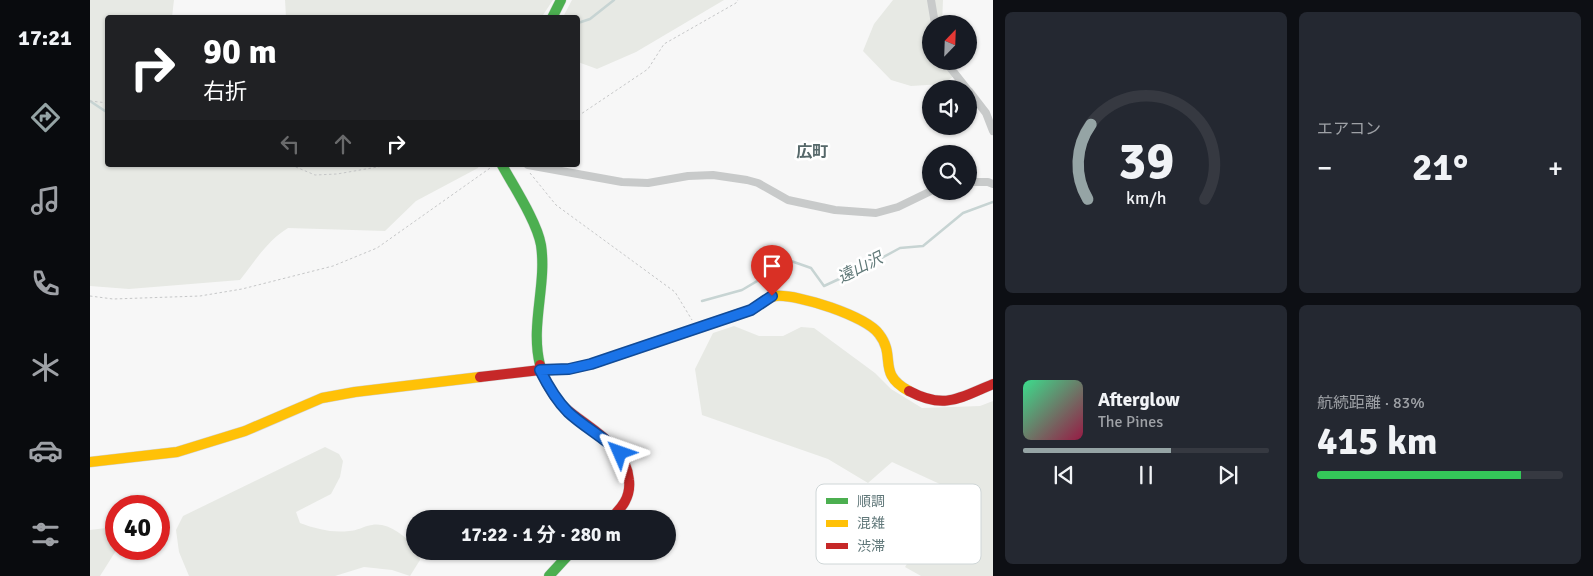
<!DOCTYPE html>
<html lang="ja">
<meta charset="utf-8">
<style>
body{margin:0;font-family:Signika,"Noto Sans JP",sans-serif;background:#242831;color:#f1f3f6;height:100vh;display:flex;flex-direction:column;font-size:19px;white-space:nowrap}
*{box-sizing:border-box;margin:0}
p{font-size:16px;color:#9ea1a6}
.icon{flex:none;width:28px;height:28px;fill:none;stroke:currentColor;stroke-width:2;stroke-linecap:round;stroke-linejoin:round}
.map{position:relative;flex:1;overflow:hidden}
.side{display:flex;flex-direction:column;gap:12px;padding:12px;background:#0d0f14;width:600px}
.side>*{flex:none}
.hud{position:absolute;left:15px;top:15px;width:475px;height:152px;border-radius:5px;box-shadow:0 1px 4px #0004;background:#202124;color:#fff;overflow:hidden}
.needle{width:32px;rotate:23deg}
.fabs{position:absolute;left:832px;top:15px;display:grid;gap:10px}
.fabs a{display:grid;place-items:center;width:55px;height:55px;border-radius:50%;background:#171b24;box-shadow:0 1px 4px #0004;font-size:25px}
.speed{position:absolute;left:15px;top:495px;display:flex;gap:10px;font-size:25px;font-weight:700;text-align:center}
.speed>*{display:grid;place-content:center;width:65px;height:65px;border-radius:50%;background:#171b24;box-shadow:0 1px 4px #0004;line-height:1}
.speed .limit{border:8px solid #d22;background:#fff;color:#111}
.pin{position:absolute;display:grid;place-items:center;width:42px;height:42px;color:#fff;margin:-51px -21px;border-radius:50% 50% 50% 0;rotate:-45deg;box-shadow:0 0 5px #0007}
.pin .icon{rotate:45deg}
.me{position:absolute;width:55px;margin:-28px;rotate:313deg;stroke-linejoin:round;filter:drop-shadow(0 0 4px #0008)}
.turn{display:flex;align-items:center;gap:18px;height:105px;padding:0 15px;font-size:22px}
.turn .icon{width:65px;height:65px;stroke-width:2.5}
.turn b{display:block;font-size:35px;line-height:42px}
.lanes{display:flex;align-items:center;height:48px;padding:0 15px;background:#0003;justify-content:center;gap:25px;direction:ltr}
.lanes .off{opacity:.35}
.big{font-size:38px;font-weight:700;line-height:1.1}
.side .tile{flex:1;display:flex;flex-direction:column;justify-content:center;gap:8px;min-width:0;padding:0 18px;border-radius:8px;background:#242831}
.side .dial{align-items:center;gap:0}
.dial svg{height:130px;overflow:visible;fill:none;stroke:#363941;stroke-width:7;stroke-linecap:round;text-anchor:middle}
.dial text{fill:#f1f3f6;stroke:none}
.song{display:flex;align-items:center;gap:15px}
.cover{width:60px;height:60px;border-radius:8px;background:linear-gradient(135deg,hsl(150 70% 55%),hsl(340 70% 35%))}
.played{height:5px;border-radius:2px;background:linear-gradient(90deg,#95a4a5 60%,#363941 60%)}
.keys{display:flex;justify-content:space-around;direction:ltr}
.heat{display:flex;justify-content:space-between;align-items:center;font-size:28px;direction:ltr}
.charge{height:8px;border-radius:4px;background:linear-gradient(90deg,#34c759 83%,#363941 0)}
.side .tiles{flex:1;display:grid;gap:12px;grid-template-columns:repeat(2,1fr)}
.trip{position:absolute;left:316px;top:510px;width:270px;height:50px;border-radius:25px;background:#171b24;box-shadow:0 1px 4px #0004;font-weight:700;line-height:50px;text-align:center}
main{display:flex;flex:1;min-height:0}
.dock{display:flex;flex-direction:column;width:90px;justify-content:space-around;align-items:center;background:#090b0e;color:#9ea1a6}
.dock .icon{width:35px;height:35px}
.dock .current{color:#95a4a5}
.dock b{font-size:22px;color:#f1f3f6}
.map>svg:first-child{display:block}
</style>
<main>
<nav class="dock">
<b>17:21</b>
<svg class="icon current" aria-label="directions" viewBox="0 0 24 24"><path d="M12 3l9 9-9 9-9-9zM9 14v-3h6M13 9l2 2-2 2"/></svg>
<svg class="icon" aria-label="music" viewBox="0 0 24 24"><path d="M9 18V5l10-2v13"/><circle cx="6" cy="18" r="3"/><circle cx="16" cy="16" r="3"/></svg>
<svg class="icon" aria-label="phone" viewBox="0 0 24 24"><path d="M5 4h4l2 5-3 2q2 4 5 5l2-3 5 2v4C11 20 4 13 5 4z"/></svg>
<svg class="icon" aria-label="climate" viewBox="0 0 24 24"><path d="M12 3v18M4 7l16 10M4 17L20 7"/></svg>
<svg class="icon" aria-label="car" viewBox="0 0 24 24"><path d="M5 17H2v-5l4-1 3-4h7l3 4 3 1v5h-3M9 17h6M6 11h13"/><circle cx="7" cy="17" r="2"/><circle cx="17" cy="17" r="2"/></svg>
<svg class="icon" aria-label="filters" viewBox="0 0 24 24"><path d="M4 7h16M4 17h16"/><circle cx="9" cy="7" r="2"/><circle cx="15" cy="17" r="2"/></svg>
</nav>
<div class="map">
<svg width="903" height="576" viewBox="0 0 903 576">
<rect width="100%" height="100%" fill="#f7f7f7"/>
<g fill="#e7e9e4">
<path d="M0,0H84L82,17L18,18V165H389L388,168L326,201L295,231L198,228C177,241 165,261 150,280L39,289L0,286Z"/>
<path d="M195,0H463L451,18L196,17Z"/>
<path d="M482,0H634L546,52L507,69L488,62V18L473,17Z"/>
<path d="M803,0H853L852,24H841V61H867L864,76L853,84L821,86L801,80L773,51L784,24Z"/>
<path d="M644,326L669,336H693L711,327L724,328L785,373L801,389L832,408L890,406L903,401V576H831L815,567L840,528L852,485L802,462L778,483L738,459L612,415L605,369L623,333Z"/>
<path d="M235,447L249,454L253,461L250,477L241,494L206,512L210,523C226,529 242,533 259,531C267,531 274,526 282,525C298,522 315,536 325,547V551H328L330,560L320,576L302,570L274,567L245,576H99L89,552L86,530L93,516Z"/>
<path d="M24,527L26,528L27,549L10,576H0V530Z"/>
</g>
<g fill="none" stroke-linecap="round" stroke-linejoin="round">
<g stroke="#c7d4d3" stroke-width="2.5">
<path d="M488,23L500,19L524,0"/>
<path d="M0,101L18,113"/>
<path d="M612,301L652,290L701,261L721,268L734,286L775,267L810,248L833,246L873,213L903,202"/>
</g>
<defs>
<g id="fast">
<path d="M462,18L471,0"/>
<path d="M412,165C424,187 447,222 451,245C457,285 440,325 450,365"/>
<path d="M459,576L482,551"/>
</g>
<g id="slow">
<path d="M666,307C672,302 678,297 686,296C708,294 776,316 789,334C807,357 786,373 819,391"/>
<path d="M0,462L87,452L155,431L232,398L265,392L390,377"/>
</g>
<g id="jam">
<path d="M450,365C454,380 461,394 472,405C495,427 536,443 539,480C541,497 532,508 520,519"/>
<path d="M390,377L450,370L479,369L501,364L661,310L666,307"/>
<path d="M819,391C855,410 869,398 903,384"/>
</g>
</defs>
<use href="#fast" stroke="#d2d3d4" stroke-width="11"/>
<use href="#slow" stroke="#d2d3d4" stroke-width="11"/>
<use href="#jam" stroke="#d2d3d4" stroke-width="11"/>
<g stroke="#c6c7c8" stroke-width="1" stroke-dasharray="2.5 2.5" stroke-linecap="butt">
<path d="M0,101L18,103"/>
<path d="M488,116L558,69L574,44L646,3L648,0"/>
<path d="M201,165L225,175L247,174L299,165"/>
<path d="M440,173L466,205L585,292L602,320"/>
<path d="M0,296L23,299L110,296L152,289L243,266L287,248L403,166"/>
</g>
<g stroke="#c8caca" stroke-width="8">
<path d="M841,0L845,24"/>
<path d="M855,61L877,89"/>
<path d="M879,91L896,113L903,131"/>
<path d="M438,165L532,182L558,183L598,176L623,175L657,180L668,183L698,200L745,210L786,213L808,207L841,191"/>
<path d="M879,182H898L903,184"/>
</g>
<use href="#fast" stroke="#4caf50" stroke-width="10"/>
<use href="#slow" stroke="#ffc107" stroke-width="10"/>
<use href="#jam" stroke="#c62828" stroke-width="10"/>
</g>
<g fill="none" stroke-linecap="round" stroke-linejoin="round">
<defs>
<path id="route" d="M530,453C514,437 494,427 478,412C466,400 458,386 450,370L479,369L501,364L661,310L682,296"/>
</defs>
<use href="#route" stroke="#114b97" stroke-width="12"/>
<use href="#route" stroke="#1a73e8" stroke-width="9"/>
</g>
<g text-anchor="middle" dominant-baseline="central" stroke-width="5" stroke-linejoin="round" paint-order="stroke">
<g font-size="16" font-weight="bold" fill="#56686a" stroke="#fff">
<text x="722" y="152">広町</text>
</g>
<g font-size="16" font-style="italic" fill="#607978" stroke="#fff">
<text transform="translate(770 268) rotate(-27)">遠山沢</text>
</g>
</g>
<rect x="726" y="484" width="165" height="80" rx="8" fill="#fff" stroke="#cfd6d7" stroke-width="1"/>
<rect x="736" y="498" width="22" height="6" fill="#4caf50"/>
<rect x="736" y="520" width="22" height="7" fill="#ffc107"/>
<rect x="736" y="543" width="22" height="6" fill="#c62828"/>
<g font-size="14" fill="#607779">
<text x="767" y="506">順調</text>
<text x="767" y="528">混雑</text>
<text x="767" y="551">渋滞</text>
</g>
</svg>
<div class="fabs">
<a><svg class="needle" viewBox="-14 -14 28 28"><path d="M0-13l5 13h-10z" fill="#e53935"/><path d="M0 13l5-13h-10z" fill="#9ea1a6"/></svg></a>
<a><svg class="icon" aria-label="sound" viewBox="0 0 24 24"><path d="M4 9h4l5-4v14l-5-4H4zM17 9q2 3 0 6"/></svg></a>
<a><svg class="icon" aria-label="search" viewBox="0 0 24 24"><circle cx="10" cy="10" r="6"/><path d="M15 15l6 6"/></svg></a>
</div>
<div class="speed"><div class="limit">40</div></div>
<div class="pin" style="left:682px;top:296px;background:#d93025"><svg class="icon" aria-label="arrive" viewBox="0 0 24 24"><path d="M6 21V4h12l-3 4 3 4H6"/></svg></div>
<svg class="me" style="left:530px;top:453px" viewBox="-20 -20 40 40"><path d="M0-17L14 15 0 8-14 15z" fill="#1a73e8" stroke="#fff" stroke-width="4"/></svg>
<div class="trip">17:22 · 1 分 · 280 m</div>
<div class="hud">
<div class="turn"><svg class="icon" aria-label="right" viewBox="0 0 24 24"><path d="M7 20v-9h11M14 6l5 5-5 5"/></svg><div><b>90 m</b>右折</div></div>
<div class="lanes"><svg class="icon off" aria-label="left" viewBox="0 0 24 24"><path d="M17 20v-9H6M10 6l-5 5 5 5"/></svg><svg class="icon off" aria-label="ahead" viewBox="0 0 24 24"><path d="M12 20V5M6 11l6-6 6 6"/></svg><svg class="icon" aria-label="right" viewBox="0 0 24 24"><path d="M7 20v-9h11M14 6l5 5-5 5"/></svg></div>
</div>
</div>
<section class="side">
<div class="tiles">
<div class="tile dial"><svg viewBox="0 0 100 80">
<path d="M14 69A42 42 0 1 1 86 69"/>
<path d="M14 69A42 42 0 0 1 16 23" stroke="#95a4a5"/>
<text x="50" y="56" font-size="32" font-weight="700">39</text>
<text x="50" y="72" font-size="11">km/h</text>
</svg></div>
<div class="tile"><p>エアコン</p>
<div class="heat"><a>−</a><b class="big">21°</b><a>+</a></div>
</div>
<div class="tile">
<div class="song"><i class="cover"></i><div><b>Afterglow</b><p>The Pines</p></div></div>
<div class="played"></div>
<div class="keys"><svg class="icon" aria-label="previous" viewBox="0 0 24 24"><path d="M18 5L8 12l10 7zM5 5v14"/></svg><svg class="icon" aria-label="pause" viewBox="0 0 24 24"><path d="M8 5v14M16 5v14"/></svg><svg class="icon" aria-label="next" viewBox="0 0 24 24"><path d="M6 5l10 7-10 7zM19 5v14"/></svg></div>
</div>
<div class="tile"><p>航続距離 · 83%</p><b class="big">415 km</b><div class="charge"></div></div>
</div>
</section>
</main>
